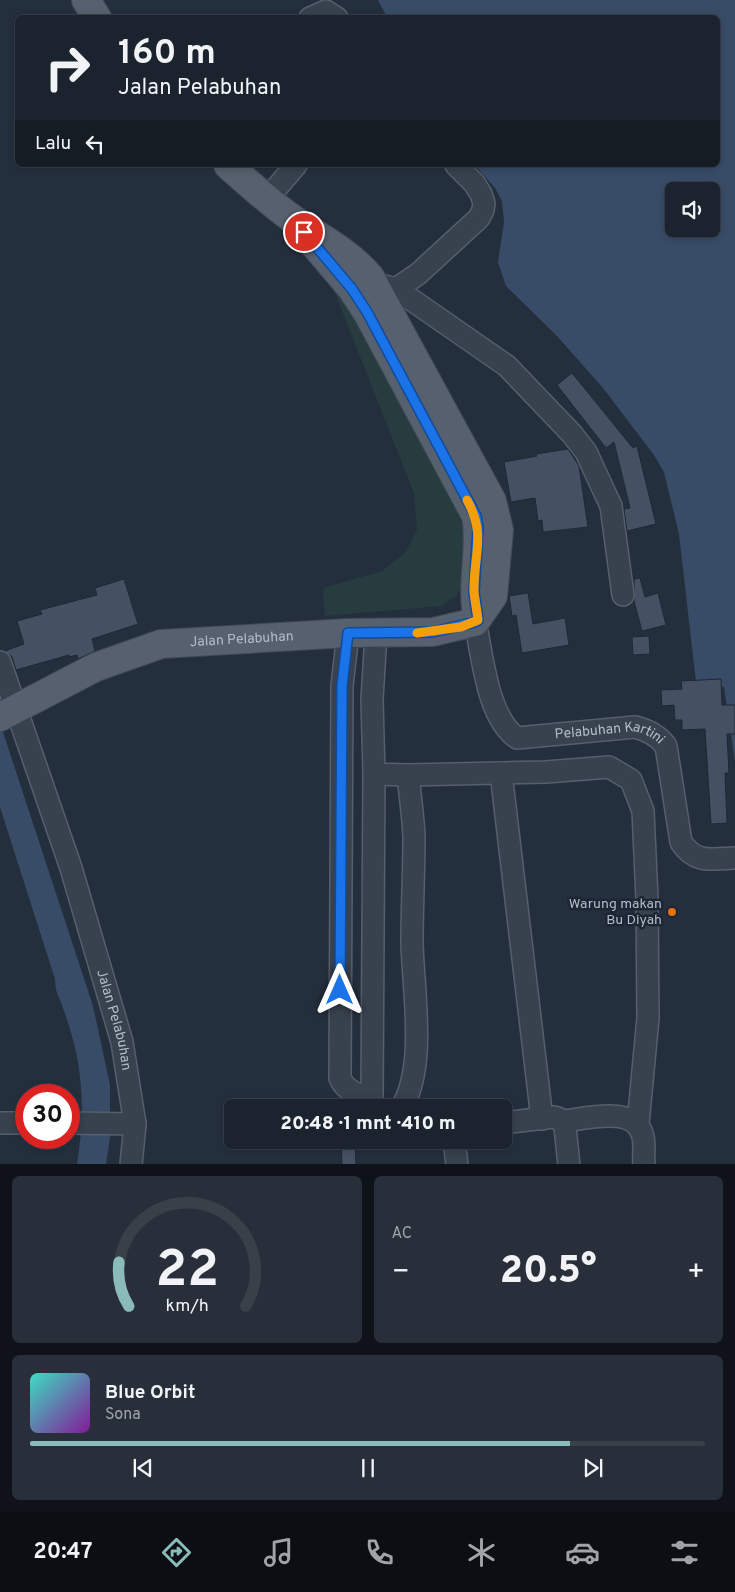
<!DOCTYPE html>
<html lang="id">
<meta charset="utf-8">
<style>
body{margin:0;font-family:Overpass,sans-serif;background:#282f3a;color:#f1f3f6;height:100vh;display:flex;flex-direction:column;font-size:19px;white-space:nowrap}
*{box-sizing:border-box;margin:0}
p{font-size:16px;color:#a0a4aa}
.icon{flex:none;width:28px;height:28px;fill:none;stroke:currentColor;stroke-width:2;stroke-linecap:round;stroke-linejoin:round}
.map{position:relative;height:1164px;overflow:hidden}
.side{display:flex;flex-direction:column;gap:12px;padding:12px;background:#0f1319;flex:1}
.side>*{flex:none}
.guide{position:absolute;left:15px;top:15px;width:705px;height:152px;border-radius:8px;box-shadow:0 2px 8px #0003,0 0 0 1px #39404a;background:#1b232e;color:#f1f3f6;overflow:hidden}
.tools{position:absolute;left:665px;top:182px;display:grid;gap:10px}
.tools a{display:grid;place-items:center;width:55px;height:55px;border-radius:8px;background:#1b232e;box-shadow:0 2px 8px #0003,0 0 0 1px #39404a;font-size:25px}
.speed{position:absolute;left:15px;top:1084px;display:flex;gap:10px;font-size:25px;font-weight:700;text-align:center}
.speed>*{display:grid;place-content:center;width:65px;height:65px;border-radius:50%;background:#1b232e;box-shadow:0 2px 8px #0003,0 0 0 1px #39404a;line-height:1}
.speed .limit{border:8px solid #d22;background:#fff;color:#111}
.pin{position:absolute;display:grid;place-items:center;width:42px;height:42px;color:#fff;margin:-21px;border:2px solid #fff;border-radius:50%;box-shadow:0 1px 5px #0007}
.me{position:absolute;width:55px;margin:-28px;rotate:0deg;stroke-linejoin:round;filter:drop-shadow(0 0 4px #0008)}
.turn{display:flex;align-items:center;gap:18px;height:105px;padding:0 20px;font-size:22px}
.turn .icon{width:65px;height:65px;stroke-width:2.5}
.turn b{display:block;font-size:35px;line-height:42px}
.then{display:flex;align-items:center;height:48px;padding:0 20px;background:#0003;gap:10px;font-size:19px}
.big{font-size:38px;font-weight:800;line-height:1.1}
.side .widget{flex:1;display:flex;flex-direction:column;justify-content:center;gap:8px;min-width:0;padding:0 18px;border-radius:8px;background:#282f3a}
.side .dial{align-items:center;gap:0}
.dial svg{height:130px;overflow:visible;fill:none;stroke:#39404a;stroke-width:7;stroke-linecap:round;text-anchor:middle}
.dial text{fill:#f1f3f6;stroke:none}
.song{display:flex;align-items:center;gap:15px}
.cover{width:60px;height:60px;border-radius:8px;background:linear-gradient(135deg,hsl(170 70% 55%),hsl(290 70% 35%))}
.played{height:5px;border-radius:2px;background:linear-gradient(90deg,#8bbbb9 80%,#39404a 80%)}
.keys{display:flex;justify-content:space-around;direction:ltr}
.heat{display:flex;justify-content:space-between;align-items:center;font-size:28px;direction:ltr}
.side .tiles{flex:1;display:grid;gap:12px;grid-template-columns:1fr 1fr}
.widget:last-child{grid-column:span 2}
.trip{position:absolute;left:224px;top:1099px;width:288px;height:50px;border-radius:8px;background:#1b232e;box-shadow:0 2px 8px #0003,0 0 0 1px #39404a;font-weight:800;line-height:50px;text-align:center}
.menu{display:flex;height:80px;justify-content:space-around;align-items:center;background:#0b0e12;color:#a0a4aa}
.menu .icon{width:35px;height:35px}
.menu .selected{color:#8bbbb9}
.menu b{font-size:22px;color:#f1f3f6}
.map>svg:first-child{display:block}
</style>
<div class="map">
<svg width="735" height="1165" viewBox="0 0 735 1165">
<rect width="100%" height="100%" fill="#242f3e"/>
<path fill="#263c3f" d="M321,258L352,296L467,519L464,582L455,597L441,606L325,616L323,588L382,571L405,553L417,530L414,493Z"/>
<g fill="#394c67" fill-rule="evenodd">
<path d="M378,0H735V762L724,687L696,682L679,534L664,472L654,455L603,388L557,336L506,286L498,262L504,222L502,201L495,188L475,165H718V18L387,17ZM674,191H711V229H674Z"/>
<path d="M0,723L93,1006L110,1085V1137L106,1164H77C83,1128 84,1088 76,1052C73,1038 68,1022 63,1008C59,995 55,993 55,979L0,807Z"/>
</g>
<g fill="#455162" stroke="#1f2835">
<path d="M572,373L633,448L637,446L656,524L627,531L624,509L630,508L614,442L606,448L557,385Z"/>
<path d="M568,449L579,466L588,527L543,532L542,520L538,521L535,498L511,502L504,462L537,456L536,454Z"/>
<path d="M640,578L645,597L658,593L666,625L642,631L634,601V579Z"/>
<path d="M124,579L138,624L92,639L95,651L78,659L77,655L69,657V655L16,670L12,657L5,651L24,644L17,621L42,614L40,610L97,595L95,588Z"/>
<path d="M528,593L533,624L565,618L569,645L522,653L516,615L512,616L509,596Z"/>
<path d="M649,636L650,654L633,655L632,637Z"/>
<path d="M721,679L722,705H735V734H727L729,773H725L727,823L711,824L705,729L682,730V720H675L674,705L662,706L661,690L682,689L681,681Z"/>
<path d="M341,1140H355L356,1165H342Z"/>
</g>
<g fill="none" stroke-linecap="round" stroke-linejoin="round">
<defs>
<g id="minor">
<path d="M310,18L326,11L337,18"/>
<path d="M267,199L296,165"/>
<path d="M385,286L396,289L418,274L479,218L483,210L484,203L481,194L474,183L456,165"/>
<path d="M396,289L507,366L572,434L586,452L611,506L623,595"/>
<path id="s1" d="M475,622C483,657 487,717 517,738L635,727C647,730 658,735 666,746L681,842C695,864 712,859 735,858"/>
<path d="M348,633L342,686L340,1078C346,1092 359,1095 372,1098L374,1108"/>
<path d="M376,634L372,699L374,774L408,775C410,795 413,816 414,836C414,871 412,907 412,943C413,988 427,1069 401,1108"/>
<path id="s2" d="M0,662L71,868L122,1042L135,1124L131,1165"/>
<path d="M501,773L542,1119"/>
<path d="M408,775L546,772L609,767L631,780L643,811L647,899L648,1018L638,1124"/>
<path d="M372,1098L374,774"/>
<path d="M562,1121C586,1119 636,1104 643,1137C645,1145 643,1156 644,1165"/>
<path d="M0,1123H26"/>
<path d="M69,1123L135,1124"/>
<path d="M502,1123L554,1117L560,1119L565,1127L569,1165"/>
<path d="M454,1140L457,1165"/>
</g>
<g id="major">
<path d="M86,0L97,18"/>
<path d="M313,243L352,289L367,312L476,516C482,546 472,578 476,608"/>
<path id="s3" d="M0,717L96,667L161,644L348,633L433,632L475,622L493,596L499,530L492,501L370,277C346,249 319,238 290,217C268,201 248,183 228,165"/>
</g>
</defs>
<use href="#minor" stroke="#565f6c" stroke-width="24"/>
<use href="#major" stroke="#414a57" stroke-width="30"/>
<use href="#minor" stroke="#38414e" stroke-width="21"/>
<use href="#major" stroke="#56606e" stroke-width="28"/>
</g>
<g fill="none" stroke-linecap="round" stroke-linejoin="round">
<defs>
<path id="route" d="M304,232L352,289L367,312L476,516L478,528L474,592L478,620L475,622L433,632L348,633L342,686L340,990"/>
</defs>
<use href="#route" stroke="#114b97" stroke-width="12"/>
<use href="#route" stroke="#1a73e8" stroke-width="9"/>
<path stroke="#f59e0b" stroke-width="9" d="M417,633L461,627L478,620C477,611 475,601 474,592C473,555 487,536 467,500"/>
</g>
<circle fill="#e8710a" stroke="#1d2633" stroke-width="2" cx="672" cy="912" r="5"/>
<g text-anchor="middle" dominant-baseline="central" stroke-width="5" stroke-linejoin="round" paint-order="stroke">
<g font-size="14" fill="#b4bcc9" stroke="#1d2633">
<text stroke="none"><textPath href="#s3" startOffset="258">Jalan Pelabuhan</textPath></text>
<text stroke="none"><textPath href="#s1" startOffset="220">Pelabuhan Kartini</textPath></text>
<text stroke="none"><textPath href="#s2" startOffset="376">Jalan Pelabuhan</textPath></text>
</g>
<g font-size="14" fill="#b4bcc9" stroke="#1d2633" text-anchor="end">
<text x="662" y="904">Warung makan<tspan x="662" dy="16">Bu Diyah</tspan></text>
</g>
</g>
</svg>
<div class="tools">
<a><svg class="icon" aria-label="sound" viewBox="0 0 24 24"><path d="M4 9h4l5-4v14l-5-4H4zM17 9q2 3 0 6"/></svg></a>
</div>
<div class="speed"><div class="limit">30</div></div>
<div class="pin" style="left:304px;top:232px;background:#d93025"><svg class="icon" aria-label="arrive" viewBox="0 0 24 24"><path d="M6 21V4h12l-3 4 3 4H6"/></svg></div>
<svg class="me" style="left:340px;top:990px" viewBox="-20 -20 40 40"><path d="M0-17L14 15 0 8-14 15z" fill="#1a73e8" stroke="#fff" stroke-width="4"/></svg>
<div class="trip">20:48 · 1 mnt · 410 m</div>
<div class="guide">
<div class="turn"><svg class="icon" aria-label="right" viewBox="0 0 24 24"><path d="M7 20v-9h11M14 6l5 5-5 5"/></svg><div><b>160 m</b>Jalan Pelabuhan</div></div>
<div class="then">Lalu<svg class="icon" aria-label="left" viewBox="0 0 24 24"><path d="M17 20v-9H6M10 6l-5 5 5 5"/></svg></div>
</div>
</div>
<section class="side">
<div class="tiles">
<div class="widget dial"><svg viewBox="0 0 100 80">
<path d="M14 69A42 42 0 1 1 86 69"/>
<path d="M14 69A42 42 0 0 1 8 42" stroke="#8bbbb9"/>
<text x="50" y="56" font-size="32" font-weight="700">22</text>
<text x="50" y="72" font-size="11">km/h</text>
</svg></div>
<div class="widget"><p>AC</p>
<div class="heat"><a>−</a><b class="big">20.5°</b><a>+</a></div>
</div>
<div class="widget">
<div class="song"><i class="cover"></i><div><b>Blue Orbit</b><p>Sona</p></div></div>
<div class="played"></div>
<div class="keys"><svg class="icon" aria-label="previous" viewBox="0 0 24 24"><path d="M18 5L8 12l10 7zM5 5v14"/></svg><svg class="icon" aria-label="pause" viewBox="0 0 24 24"><path d="M8 5v14M16 5v14"/></svg><svg class="icon" aria-label="next" viewBox="0 0 24 24"><path d="M6 5l10 7-10 7zM19 5v14"/></svg></div>
</div>
</div>
</section>
<nav class="menu">
<b>20:47</b>
<svg class="icon selected" aria-label="directions" viewBox="0 0 24 24"><path d="M12 3l9 9-9 9-9-9zM9 14v-3h6M13 9l2 2-2 2"/></svg>
<svg class="icon" aria-label="music" viewBox="0 0 24 24"><path d="M9 18V5l10-2v13"/><circle cx="6" cy="18" r="3"/><circle cx="16" cy="16" r="3"/></svg>
<svg class="icon" aria-label="phone" viewBox="0 0 24 24"><path d="M5 4h4l2 5-3 2q2 4 5 5l2-3 5 2v4C11 20 4 13 5 4z"/></svg>
<svg class="icon" aria-label="climate" viewBox="0 0 24 24"><path d="M12 3v18M4 7l16 10M4 17L20 7"/></svg>
<svg class="icon" aria-label="car" viewBox="0 0 24 24"><path d="M5 17H2v-5l4-1 3-4h7l3 4 3 1v5h-3M9 17h6M6 11h13"/><circle cx="7" cy="17" r="2"/><circle cx="17" cy="17" r="2"/></svg>
<svg class="icon" aria-label="filters" viewBox="0 0 24 24"><path d="M4 7h16M4 17h16"/><circle cx="9" cy="7" r="2"/><circle cx="15" cy="17" r="2"/></svg>
</nav>
